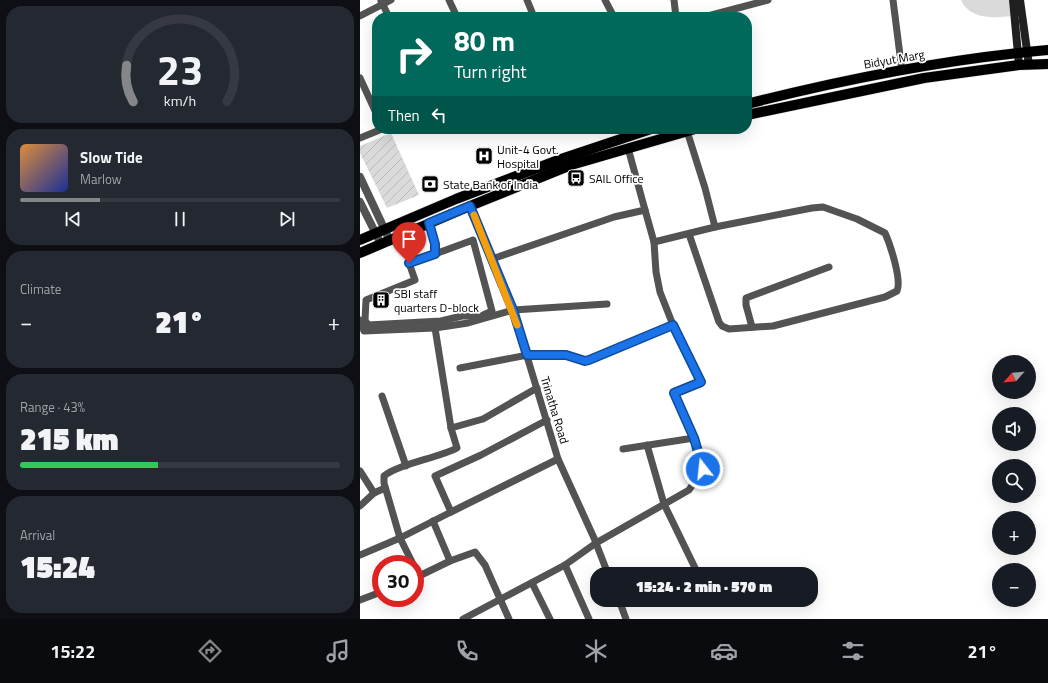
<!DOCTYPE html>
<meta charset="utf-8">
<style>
body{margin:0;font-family:"Titillium Web",sans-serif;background:#242831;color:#f1f3f6;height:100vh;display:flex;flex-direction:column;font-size:15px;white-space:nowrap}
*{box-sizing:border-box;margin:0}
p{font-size:13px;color:#9ea1a6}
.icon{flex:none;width:22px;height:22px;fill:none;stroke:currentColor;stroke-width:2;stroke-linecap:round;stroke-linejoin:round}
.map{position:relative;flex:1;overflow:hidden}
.drawer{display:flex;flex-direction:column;gap:6px;padding:6px;background:#0d0f14;width:360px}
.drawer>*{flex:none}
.banner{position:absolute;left:12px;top:12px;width:380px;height:122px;border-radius:16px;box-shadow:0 4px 16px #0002;background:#00695c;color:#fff;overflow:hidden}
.needle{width:26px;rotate:243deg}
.tools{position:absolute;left:632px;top:355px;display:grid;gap:8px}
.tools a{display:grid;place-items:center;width:44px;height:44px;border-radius:50%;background:#171b24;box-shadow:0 4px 16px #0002;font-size:20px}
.speed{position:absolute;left:12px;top:555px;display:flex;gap:8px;font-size:20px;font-weight:700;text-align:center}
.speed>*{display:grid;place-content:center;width:52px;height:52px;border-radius:50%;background:#171b24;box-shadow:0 4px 16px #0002;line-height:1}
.speed .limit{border:6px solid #d22;background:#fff;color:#111}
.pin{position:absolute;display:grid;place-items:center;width:34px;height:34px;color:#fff;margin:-41px -17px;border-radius:50% 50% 50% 0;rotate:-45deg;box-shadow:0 0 4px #0007}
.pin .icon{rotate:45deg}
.me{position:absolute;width:44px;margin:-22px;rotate:344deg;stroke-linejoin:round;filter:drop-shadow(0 0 3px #0008)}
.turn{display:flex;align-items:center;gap:14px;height:84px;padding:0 16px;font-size:18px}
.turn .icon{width:52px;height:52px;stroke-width:2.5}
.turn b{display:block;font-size:28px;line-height:34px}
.then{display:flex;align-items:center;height:38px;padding:0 16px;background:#0003;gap:8px;font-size:15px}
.big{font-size:30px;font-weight:800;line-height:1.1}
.drawer .widget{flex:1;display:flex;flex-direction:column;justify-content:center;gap:6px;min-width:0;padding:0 14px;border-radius:16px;background:#242831}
.drawer .dial{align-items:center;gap:0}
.dial svg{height:104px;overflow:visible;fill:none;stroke:#363941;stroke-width:7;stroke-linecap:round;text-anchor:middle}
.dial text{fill:#f1f3f6;stroke:none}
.song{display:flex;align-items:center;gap:12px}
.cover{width:48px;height:48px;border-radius:6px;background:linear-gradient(135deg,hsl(30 70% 55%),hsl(230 70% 35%))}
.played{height:4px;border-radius:2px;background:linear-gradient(90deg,#858687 25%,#363941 25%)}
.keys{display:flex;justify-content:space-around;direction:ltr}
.heat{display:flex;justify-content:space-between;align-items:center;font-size:22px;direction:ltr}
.charge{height:6px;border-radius:3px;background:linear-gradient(90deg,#34c759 43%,#363941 0)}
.trip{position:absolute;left:230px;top:567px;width:228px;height:40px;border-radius:16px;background:#171b24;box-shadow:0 4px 16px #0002;font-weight:800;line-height:40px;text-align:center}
.tab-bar{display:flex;height:64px;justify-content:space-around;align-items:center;background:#090b0e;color:#9ea1a6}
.tab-bar .icon{width:28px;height:28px}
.tab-bar .on{color:#858687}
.tab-bar b{font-size:18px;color:#f1f3f6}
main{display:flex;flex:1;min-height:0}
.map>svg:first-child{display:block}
</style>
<main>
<section class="drawer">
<div class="widget dial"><svg viewBox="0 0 100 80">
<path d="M14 69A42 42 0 1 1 86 69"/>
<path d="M14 69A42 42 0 0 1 9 41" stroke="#858687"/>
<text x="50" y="56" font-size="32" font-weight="700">23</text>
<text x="50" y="72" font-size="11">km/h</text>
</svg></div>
<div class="widget">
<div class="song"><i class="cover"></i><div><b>Slow Tide</b><p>Marlow</p></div></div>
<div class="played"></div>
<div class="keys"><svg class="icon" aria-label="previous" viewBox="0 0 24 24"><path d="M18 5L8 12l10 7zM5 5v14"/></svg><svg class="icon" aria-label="pause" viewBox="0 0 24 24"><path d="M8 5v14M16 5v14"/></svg><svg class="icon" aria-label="next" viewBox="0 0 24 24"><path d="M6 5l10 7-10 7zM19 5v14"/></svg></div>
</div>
<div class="widget"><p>Climate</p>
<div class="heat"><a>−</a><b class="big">21°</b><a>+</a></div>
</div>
<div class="widget"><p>Range · 43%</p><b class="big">215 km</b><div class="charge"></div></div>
<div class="widget"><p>Arrival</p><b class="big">15:24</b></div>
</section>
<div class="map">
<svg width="688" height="619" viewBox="0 0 688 619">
<defs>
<pattern id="garden-furrows" width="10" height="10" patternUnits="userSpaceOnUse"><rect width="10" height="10" fill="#dadada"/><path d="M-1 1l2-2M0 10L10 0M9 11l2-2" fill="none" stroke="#b9b9b9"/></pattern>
</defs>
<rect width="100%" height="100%" fill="#fff"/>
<path fill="#dadada" d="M601,0H650L652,16C634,18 610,20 601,0Z"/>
<path fill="url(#garden-furrows)" d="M31,133L59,195L27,208L0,153V146Z"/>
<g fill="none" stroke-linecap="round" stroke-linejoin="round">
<defs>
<g id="primary">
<path d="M387,104C485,79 587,59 688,50"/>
<path d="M387,115L564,78L659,65L688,64"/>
<path d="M0,240L96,199L201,159L291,129"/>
<path d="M0,253L110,206L211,165L335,129"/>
</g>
</defs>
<use href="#primary" stroke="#dbdbdb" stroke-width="11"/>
<g stroke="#535353" stroke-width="7">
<path d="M89,0L97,17"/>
<path d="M167,0L174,17"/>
<path d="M245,0L254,17"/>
<path d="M314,0L316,17"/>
<path d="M533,0L542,71"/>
<path d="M21,1L29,17"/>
<path d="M0,16L31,0"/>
<path d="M344,17L408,0"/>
<path d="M0,78L17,115"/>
<path d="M0,138L22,129"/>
<path d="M110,206L153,310L198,459L234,538L248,574"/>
<path d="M69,223L75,244V254L49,263L55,280L6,300L5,320L8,325L81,321L102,316H121L132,311L113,240L75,254"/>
<path d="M329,234L359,322L362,326L369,329L413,326L525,297L537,291C542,280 530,244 525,233L497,219L463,207L452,208L355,227"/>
<path d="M294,242L355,227L345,188L327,131"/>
<path d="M132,259L254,217L285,210L268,148"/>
<path d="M0,320L4,331L75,328L108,323L153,310L247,304"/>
<path d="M392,327L386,305V298L469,267"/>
<path d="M75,328L91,428"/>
<path d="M100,368L173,354L206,355L225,361L229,360L313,325"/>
<path d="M22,396L46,466"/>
<path d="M287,445L304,504L338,574"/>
<path d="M263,449L334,438"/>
<path d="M0,471L14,493"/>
<path d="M0,506L14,493L25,488"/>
<path d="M91,512L198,459"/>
<path d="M73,521L90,561L115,552L125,565L149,619"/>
<path d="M0,555L40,538L91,512L75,476L121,455L187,420"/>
<path d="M53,564L40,538L24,483V476C38,464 78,458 97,448L91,428L123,419L177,388"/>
<path d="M205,565L229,619"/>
<path d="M55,578L90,561"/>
<path d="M172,583L190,619"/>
<path d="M0,600L21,592"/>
<path d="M259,600L266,619"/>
<path d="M103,619L205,565L236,543L329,490L343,469L334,438L314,393L341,382L313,325L300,292L296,272L294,242L285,210"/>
</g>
<g stroke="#535353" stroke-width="8">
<path d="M0,177L30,241"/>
<path d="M0,202L21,244"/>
</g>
<g stroke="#202020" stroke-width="8">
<path d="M653,0L659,65"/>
<path d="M660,0L669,65"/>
</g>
<use href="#primary" stroke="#000" stroke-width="10"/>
</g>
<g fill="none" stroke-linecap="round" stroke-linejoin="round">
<defs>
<path id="route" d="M49,263L75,254V244L69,223L110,206L153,310L167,355H206L225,361L229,360L313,325L341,382L314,393L334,438L343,469"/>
</defs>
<use href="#route" stroke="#114b97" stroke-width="10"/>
<use href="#route" stroke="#1a73e8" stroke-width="7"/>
<path stroke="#f59e0b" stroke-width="7" d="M114,215L157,325"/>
</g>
<defs>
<symbol id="hospital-square" viewBox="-11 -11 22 22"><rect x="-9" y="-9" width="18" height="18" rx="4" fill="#000" stroke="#fff"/><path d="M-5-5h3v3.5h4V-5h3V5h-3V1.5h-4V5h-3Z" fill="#fff"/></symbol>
<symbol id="bus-square" viewBox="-11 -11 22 22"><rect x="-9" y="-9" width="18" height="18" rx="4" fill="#000" stroke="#fff"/><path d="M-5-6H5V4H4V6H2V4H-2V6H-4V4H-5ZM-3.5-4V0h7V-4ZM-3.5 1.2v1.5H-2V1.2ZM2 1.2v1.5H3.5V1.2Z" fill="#fff"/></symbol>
<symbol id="bank-square" viewBox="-11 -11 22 22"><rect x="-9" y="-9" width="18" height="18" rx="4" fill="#000" stroke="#fff"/><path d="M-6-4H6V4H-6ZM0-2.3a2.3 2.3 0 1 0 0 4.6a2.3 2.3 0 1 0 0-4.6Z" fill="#fff"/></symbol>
<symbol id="building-square" viewBox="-11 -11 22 22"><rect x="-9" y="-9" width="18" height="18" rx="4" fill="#000" stroke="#fff"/><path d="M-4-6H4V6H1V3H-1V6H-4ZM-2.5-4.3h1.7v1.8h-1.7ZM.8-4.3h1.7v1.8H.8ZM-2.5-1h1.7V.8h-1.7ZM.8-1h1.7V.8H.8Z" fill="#fff"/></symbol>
</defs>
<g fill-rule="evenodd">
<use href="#hospital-square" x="114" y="146" width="20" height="20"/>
<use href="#bus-square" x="206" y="168" width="20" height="20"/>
<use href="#bank-square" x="60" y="174" width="20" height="20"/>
<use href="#building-square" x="11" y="290" width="20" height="20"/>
</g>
<g text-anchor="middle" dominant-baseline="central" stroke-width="3.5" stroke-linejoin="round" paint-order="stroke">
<g font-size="12" fill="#000" stroke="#fff">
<text transform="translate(534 59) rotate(-10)">Bidyut Marg</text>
<text transform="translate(195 410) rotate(73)">Trinatha Road</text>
</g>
<g font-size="12" fill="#000" stroke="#fff" text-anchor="start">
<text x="137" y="149">Unit-4 Govt.<tspan x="137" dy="14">Hospital</tspan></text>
<text x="229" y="178">SAIL Office</text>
<text x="83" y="184">State Bank of India</text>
<text x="34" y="293">SBI staff<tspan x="34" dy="14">quarters D-block</tspan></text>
</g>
</g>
</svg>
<div class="tools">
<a><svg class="needle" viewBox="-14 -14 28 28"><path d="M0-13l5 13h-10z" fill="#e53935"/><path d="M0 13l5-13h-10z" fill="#9ea1a6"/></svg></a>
<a><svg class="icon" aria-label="sound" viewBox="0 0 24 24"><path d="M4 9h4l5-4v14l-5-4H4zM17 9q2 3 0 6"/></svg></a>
<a><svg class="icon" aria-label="search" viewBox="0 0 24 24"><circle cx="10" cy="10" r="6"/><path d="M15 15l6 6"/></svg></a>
<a>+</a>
<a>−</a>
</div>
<div class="speed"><div class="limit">30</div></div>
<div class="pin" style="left:49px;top:263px;background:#d93025"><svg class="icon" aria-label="arrive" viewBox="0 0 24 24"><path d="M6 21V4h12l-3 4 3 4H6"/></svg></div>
<svg class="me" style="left:343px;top:469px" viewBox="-20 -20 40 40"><circle r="17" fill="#1a73e8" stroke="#fff" stroke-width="3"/><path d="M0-11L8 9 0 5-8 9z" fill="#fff"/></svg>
<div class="trip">15:24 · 2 min · 570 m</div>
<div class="banner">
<div class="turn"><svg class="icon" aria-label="right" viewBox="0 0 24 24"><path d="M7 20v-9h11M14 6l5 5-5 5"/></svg><div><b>80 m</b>Turn right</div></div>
<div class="then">Then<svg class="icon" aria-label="left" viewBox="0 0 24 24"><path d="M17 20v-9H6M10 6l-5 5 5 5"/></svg></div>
</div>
</div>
</main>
<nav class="tab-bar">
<b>15:22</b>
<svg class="icon on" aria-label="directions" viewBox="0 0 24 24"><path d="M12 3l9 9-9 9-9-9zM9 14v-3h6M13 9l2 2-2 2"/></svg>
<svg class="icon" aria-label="music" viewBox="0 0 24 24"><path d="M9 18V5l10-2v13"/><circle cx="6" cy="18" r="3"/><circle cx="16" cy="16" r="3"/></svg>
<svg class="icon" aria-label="phone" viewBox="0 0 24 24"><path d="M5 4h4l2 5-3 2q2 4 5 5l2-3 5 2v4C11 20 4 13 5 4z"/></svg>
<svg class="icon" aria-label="climate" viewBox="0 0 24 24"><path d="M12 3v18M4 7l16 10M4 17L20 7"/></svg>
<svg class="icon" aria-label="car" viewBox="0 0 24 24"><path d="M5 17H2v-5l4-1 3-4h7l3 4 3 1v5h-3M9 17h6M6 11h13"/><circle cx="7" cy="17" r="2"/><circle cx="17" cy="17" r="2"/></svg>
<svg class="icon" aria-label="filters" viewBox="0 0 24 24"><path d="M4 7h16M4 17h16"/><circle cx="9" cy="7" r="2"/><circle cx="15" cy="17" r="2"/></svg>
<b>21°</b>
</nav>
